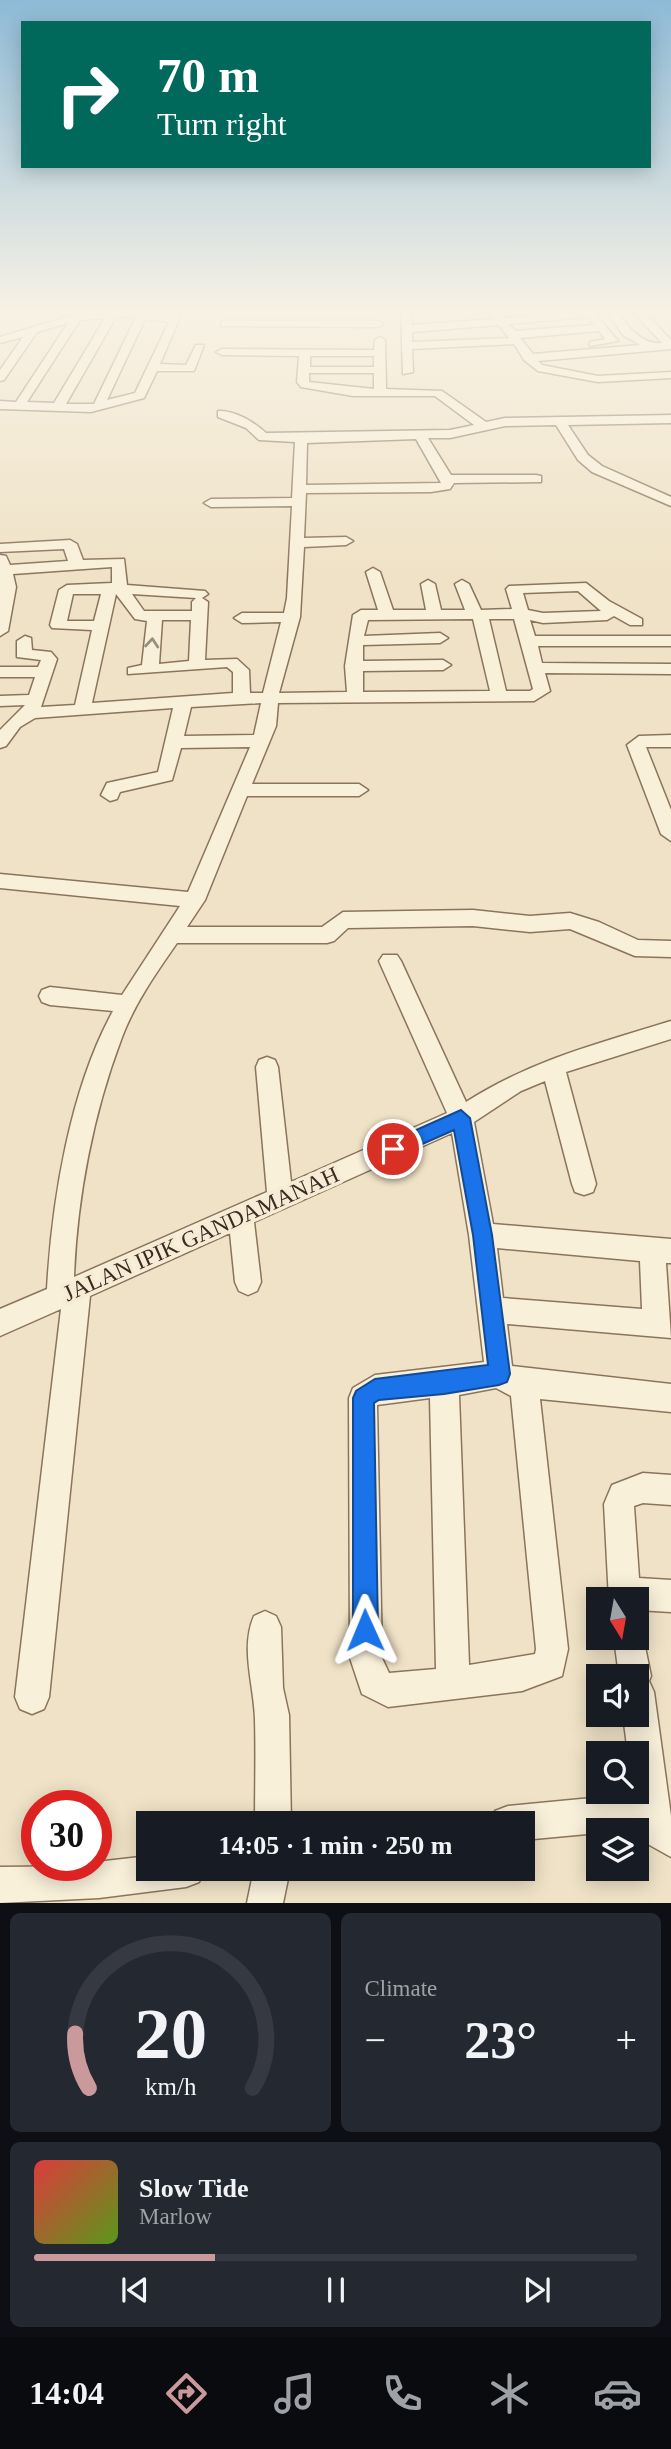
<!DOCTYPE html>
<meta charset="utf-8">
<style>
body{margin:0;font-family:Georgia,serif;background:#242831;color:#f1f3f6;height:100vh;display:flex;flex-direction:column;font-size:26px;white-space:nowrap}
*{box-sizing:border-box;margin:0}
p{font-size:23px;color:#9ea1a6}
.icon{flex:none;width:38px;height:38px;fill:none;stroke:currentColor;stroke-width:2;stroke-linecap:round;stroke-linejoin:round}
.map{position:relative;height:1903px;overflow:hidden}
.details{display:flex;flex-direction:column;gap:10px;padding:10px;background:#0d0f14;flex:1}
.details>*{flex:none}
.banner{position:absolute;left:21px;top:21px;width:630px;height:147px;border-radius:0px;box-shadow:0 4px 18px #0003;background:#00695c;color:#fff;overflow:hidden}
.needle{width:46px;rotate:169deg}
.controls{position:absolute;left:586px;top:1587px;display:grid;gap:14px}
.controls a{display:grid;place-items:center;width:63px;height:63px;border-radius:0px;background:#171b24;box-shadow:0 4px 18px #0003;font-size:35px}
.speed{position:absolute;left:21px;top:1790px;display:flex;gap:14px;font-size:35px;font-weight:700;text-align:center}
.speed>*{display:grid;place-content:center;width:91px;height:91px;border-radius:50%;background:#171b24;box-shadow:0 4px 18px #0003;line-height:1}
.speed .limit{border:10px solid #d22;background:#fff;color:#111}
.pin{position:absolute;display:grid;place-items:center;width:60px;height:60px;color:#fff;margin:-30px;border:4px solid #fff;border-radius:50%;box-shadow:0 2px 7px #0007}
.me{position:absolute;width:77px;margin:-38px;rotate:359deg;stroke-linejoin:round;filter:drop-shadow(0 0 5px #0008)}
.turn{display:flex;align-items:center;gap:24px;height:147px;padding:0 21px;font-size:32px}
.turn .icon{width:91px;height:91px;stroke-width:2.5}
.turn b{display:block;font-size:49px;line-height:60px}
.big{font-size:52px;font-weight:700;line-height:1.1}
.details .tile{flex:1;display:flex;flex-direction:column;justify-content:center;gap:10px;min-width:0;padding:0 24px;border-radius:10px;background:#242831}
.details .dial{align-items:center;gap:0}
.dial svg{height:182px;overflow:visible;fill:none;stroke:#363941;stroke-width:7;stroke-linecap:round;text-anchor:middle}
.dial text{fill:#f1f3f6;stroke:none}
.song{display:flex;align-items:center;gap:21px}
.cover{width:84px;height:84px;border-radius:10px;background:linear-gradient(135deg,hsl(0 70% 55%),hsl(90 70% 35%))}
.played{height:7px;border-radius:4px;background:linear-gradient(90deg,#ca999c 30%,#363941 30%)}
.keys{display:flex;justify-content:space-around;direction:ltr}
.heat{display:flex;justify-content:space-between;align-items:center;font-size:38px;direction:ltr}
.details .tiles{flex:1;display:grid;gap:10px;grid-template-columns:1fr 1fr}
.tile:last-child{grid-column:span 2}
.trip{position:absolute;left:136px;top:1811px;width:399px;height:70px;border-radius:0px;background:#171b24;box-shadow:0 4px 18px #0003;font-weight:700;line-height:70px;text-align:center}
.dock{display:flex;height:112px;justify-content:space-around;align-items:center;background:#090b0e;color:#9ea1a6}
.dock .icon{width:49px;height:49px}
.dock .current{color:#ca999c}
.dock b{font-size:32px;color:#f1f3f6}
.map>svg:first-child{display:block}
</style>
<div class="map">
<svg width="671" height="1903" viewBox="0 0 671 1903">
<rect width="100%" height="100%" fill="#efe2c6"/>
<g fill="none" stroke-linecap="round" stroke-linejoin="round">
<defs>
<g id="minor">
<path d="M110,310H149L148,313L180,317L160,364L186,365L196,345H204L194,371H157L144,398L91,412L0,409V401L16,402L68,323L37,332L4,380L0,381V370L23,337L0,343V337L77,314ZM137,315L94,404H66L116,317ZM105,318L54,403L27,402L80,320ZM145,319L169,322L135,393L107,400Z"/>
<path d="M401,310H411L412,325L494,319L488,310H499L504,318L592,310L618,341L590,346V342L605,339L599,331L520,338L533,354L640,345L623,335L606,310H616C627,326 641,345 662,343L634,313L643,311L671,340V349L538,361L542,365L598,376L671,372V378L598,382L538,371L524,360L514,344L412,349L413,372L403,374ZM587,317L594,325L515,331L509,324ZM499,325L509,338L412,342V332Z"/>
<path d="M225,321H378L383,324L378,327L221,326V322Z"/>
<path d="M380,337L385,340L386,389L442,391L486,422L505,418L671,415V423L568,425L588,455L602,466L671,497V506L592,472L578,460L556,425L505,426L450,438H428L451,475H536L541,476V482L454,483L450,489L431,492L306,493L304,538L346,537L353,541L346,545L304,547L300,617L279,693L347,692L345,666L353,615L361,610H378L366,572L373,568L380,572L393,610H426L421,584L428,580L435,584L441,610H465L455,584L462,580L469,584L481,610L512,609L506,589L509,586L586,583L609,601L642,619V625H630L614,616L607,620L543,623L530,620L535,636H671V646H538L542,663L671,664V674L545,673L550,691L534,701L278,703L276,726L252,784H359L368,790L359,796H247L205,900L187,927H322L343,912L473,910L530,916L570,913L599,922L638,940L671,941V957L635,956L570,929L530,932L473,926L348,928L334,941L327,943H177C156,973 133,1006 121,1040C93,1114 77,1198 74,1277L267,1192L256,1067L259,1060L267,1057L275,1060L278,1067L291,1182L447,1113L379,961L383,955H397L401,961L466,1102C532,1060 597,1044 671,1021V1039L566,1072L596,1184L593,1192L584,1195L575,1192L572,1184L545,1081L521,1091L474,1122L493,1224L671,1239V1263H666L671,1338L507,1324L512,1366L671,1384V1412L540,1399L568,1649L562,1676L522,1691L388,1707L362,1694L350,1658L349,1398L353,1388L375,1375L484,1362L469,1235L452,1133L254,1222L261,1282L257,1291L248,1295L239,1291L235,1282L230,1233L90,1296L49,1697L44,1709L32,1714L20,1709L15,1697L61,1309L0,1336V1309L47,1289C52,1200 70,1089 113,1011L50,1005L42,1002L39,996L42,990L50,987L122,995L180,906L0,888V874L188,892L250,747L181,748L172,780L120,792L117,799L110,801L101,795L107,783L158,772L173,708L35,718L20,727L6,746L0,748V730L25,705L0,706V696L29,695L35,677H0V667H38L41,660L17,657V641L25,636L31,638L32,650L51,652L57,659L41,707L75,705L92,630L52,628L50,625L59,590L67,585L112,583V567L13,574L16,587L8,631L0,636V555L6,556L10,565L68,561L64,549L0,552V544L70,540L77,544L83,560L124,559L127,585L205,591L208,594L202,598L208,602L205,660L237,659L249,670L250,693H263L281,622L242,623L234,618L242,613H284L287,598L292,506L211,507L204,503L211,499L292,498L295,442L259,440L246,428L218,417V411C235,410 254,422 266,433L450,430L474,425L435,396H353L301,387L297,382L299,356L222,355L216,352L222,349L374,350L375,340ZM310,356H374V367H310ZM309,373H374V389L309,382ZM416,439L441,483L306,485L307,443ZM578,591L601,611L543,613L528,610L523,593ZM73,594H101L94,621H67ZM116,594L135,619L147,621L142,665L128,668V674L227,667L233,672V693L92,703ZM132,594L196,598L192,602V611H144ZM473,619L490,691L363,692V671L443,670L451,665L443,660L363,661V645L440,643L448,638L440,633L364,636L368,620ZM489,619H514L533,689L530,691H506ZM162,620H191L189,661L159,664ZM261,703L254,735L184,736L191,707ZM497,1248L640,1261L642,1309L503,1298ZM496,1388L511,1396L536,1649L535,1654L469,1665L459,1395ZM430,1398L436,1669L389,1673L382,1658L377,1405Z"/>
<path d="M671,735V747H646L671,810V841L661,834L627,745L639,736Z"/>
<path d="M643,1473L671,1475V1505L643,1503L634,1506L639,1578L671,1580V1612L637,1610V1600H609L604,1504L612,1485Z"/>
<path d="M265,1611L276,1616L281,1627L283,1688L289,1715L291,1824H255C255,1789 256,1754 255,1719C254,1685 240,1648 254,1616Z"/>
<path d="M637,1625L641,1627L651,1676L649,1681L654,1692L671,1816V1857L637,1838V1830H598V1833L523,1840V1824H491L495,1811L508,1806L623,1795L633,1798V1792H637V1754H628L623,1715H637V1676H619L614,1638H637Z"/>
<path d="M149,1856V1869H204L199,1882L186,1887L99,1898L0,1903V1867L96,1866V1862Z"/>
<path d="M254,1869H290L283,1903H247Z"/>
</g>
</defs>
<use href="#minor" stroke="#8b745c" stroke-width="3"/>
<use href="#minor" fill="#f9f0da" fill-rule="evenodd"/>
</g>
<defs><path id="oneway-chevron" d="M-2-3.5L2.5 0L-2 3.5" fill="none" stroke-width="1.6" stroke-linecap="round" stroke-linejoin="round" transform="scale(1.75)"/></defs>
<use stroke="#9a8e7c" href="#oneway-chevron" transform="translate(152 643) rotate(-85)"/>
<linearGradient id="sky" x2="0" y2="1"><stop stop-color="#8ebad6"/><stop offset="0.54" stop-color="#f8f2e5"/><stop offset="1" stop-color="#f8f2e5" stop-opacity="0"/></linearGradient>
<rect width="671" height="577" fill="url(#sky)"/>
<path fill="#1a73e8" stroke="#114b97" stroke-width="2" d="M461,1110L470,1118L492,1235L510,1374L507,1382L499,1385L444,1394L379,1400L374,1403L378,1630L374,1639L365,1642L357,1639L353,1630V1398L356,1391L375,1379L488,1365L473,1235L454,1130L393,1157L387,1155L384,1149L387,1143Z"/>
<g text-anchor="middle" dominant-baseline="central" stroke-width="7" stroke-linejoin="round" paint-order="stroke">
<g font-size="23" fill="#3b2c1f" stroke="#f6ecd6">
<text transform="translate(201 1234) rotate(-24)">JALAN IPIK GANDAMANAH</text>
</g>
</g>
</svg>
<div class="controls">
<a><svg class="needle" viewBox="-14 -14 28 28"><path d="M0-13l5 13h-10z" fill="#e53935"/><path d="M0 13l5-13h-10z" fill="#9ea1a6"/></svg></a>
<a><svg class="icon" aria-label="sound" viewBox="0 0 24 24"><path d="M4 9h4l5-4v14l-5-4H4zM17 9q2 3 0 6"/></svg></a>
<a><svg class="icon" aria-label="search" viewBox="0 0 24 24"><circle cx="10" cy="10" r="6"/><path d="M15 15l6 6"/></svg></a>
<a><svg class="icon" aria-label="layers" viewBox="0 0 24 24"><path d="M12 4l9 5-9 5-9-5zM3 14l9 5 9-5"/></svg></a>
</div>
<div class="speed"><div class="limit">30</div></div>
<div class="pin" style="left:393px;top:1149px;background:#d93025"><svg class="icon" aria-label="arrive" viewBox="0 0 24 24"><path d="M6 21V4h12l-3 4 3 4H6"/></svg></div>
<svg class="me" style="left:365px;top:1630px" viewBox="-20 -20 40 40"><path d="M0-17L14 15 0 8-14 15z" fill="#1a73e8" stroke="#fff" stroke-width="4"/></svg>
<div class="trip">14:05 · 1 min · 250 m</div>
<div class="banner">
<div class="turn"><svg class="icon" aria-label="right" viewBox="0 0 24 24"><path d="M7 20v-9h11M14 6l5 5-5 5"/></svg><div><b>70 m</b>Turn right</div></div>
</div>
</div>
<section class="details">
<div class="tiles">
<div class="tile dial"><svg viewBox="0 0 100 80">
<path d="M14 69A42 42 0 1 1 86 69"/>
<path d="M14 69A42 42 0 0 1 8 45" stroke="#ca999c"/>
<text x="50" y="56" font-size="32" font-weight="700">20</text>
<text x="50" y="72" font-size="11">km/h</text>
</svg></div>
<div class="tile"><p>Climate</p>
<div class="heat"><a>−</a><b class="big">23°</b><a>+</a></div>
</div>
<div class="tile">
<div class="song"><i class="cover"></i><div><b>Slow Tide</b><p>Marlow</p></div></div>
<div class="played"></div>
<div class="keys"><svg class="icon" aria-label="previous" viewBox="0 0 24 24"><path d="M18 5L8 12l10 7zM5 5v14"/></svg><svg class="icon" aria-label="pause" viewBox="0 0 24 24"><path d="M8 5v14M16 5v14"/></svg><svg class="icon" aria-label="next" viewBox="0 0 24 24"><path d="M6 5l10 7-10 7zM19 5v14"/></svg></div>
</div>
</div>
</section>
<nav class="dock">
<b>14:04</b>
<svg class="icon current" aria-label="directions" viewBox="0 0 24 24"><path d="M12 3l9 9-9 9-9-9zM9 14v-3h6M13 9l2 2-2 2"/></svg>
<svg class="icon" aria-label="music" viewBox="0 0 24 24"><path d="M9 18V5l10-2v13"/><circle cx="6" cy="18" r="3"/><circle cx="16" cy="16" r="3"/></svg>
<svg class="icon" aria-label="phone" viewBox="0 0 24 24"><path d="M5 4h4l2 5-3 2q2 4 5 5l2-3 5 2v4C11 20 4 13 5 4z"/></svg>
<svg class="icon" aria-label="climate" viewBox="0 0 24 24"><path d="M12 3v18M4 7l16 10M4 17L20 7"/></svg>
<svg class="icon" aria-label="car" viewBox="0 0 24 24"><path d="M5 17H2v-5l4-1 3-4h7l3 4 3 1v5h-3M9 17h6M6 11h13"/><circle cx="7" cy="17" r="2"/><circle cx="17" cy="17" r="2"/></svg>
</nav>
